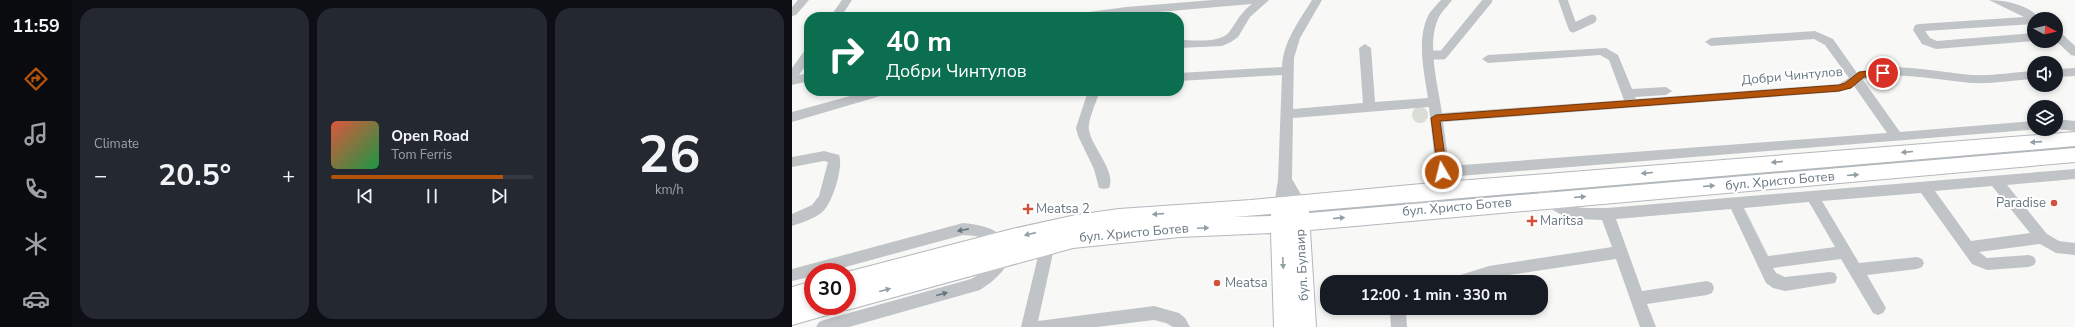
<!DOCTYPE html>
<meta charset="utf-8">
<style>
body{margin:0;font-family:"Nunito Sans",sans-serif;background:#242831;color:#f1f3f6;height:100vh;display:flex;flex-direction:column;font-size:15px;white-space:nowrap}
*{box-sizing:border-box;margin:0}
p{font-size:13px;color:#9ea1a6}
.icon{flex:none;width:22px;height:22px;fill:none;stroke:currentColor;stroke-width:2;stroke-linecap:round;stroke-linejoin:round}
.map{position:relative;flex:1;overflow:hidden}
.drawer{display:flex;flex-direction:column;gap:8px;padding:8px;background:#0d0f14;width:720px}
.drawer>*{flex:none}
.banner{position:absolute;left:12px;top:12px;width:380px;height:84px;border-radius:16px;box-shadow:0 2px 6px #0003;background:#0b6e4f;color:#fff;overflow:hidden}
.needle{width:26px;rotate:97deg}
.buttons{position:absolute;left:1235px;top:12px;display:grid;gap:8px}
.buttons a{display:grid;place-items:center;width:36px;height:36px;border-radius:50%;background:#171b24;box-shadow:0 2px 6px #0003;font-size:20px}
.speed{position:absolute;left:12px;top:263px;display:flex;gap:8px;font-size:20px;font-weight:700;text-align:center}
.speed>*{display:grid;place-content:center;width:52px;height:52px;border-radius:50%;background:#171b24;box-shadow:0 2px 6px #0003;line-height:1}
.speed .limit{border:6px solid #d22;background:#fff;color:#111}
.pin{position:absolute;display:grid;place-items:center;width:34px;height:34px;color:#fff;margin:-17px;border:2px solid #fff;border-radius:50%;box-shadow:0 1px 4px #0007}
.me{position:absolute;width:44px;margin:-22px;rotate:352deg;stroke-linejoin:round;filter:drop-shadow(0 0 3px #0008)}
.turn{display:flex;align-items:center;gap:14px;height:84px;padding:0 16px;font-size:18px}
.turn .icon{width:52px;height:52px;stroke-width:2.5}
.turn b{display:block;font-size:28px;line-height:34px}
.big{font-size:30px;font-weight:700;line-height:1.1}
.drawer .widget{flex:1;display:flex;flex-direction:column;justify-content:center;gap:6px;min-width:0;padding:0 14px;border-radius:16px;background:#242831}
.drawer .dial{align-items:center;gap:0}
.dial b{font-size:52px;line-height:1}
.song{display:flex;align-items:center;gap:12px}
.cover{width:48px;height:48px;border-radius:6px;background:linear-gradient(135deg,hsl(10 70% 55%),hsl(140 70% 35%))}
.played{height:4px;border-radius:2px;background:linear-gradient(90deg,#b45309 85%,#363941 85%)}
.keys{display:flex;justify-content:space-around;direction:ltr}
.heat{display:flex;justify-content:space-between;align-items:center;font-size:22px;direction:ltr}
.drawer .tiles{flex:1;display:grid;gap:8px;grid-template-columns:repeat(3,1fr)}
.trip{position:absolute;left:528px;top:275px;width:228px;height:40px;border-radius:16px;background:#171b24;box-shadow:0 2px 6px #0003;font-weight:700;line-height:40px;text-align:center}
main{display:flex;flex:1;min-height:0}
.dock{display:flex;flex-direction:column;width:72px;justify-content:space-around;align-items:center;background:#090b0e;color:#9ea1a6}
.dock .icon{width:28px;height:28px}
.dock .on{color:#b45309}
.dock b{font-size:18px;color:#f1f3f6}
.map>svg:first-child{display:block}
</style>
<main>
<nav class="dock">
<b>11:59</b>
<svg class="icon on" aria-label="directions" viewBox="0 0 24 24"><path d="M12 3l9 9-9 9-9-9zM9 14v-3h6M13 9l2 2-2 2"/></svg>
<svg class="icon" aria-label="music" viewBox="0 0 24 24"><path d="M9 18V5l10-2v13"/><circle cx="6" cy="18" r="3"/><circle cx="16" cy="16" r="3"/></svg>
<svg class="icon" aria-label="phone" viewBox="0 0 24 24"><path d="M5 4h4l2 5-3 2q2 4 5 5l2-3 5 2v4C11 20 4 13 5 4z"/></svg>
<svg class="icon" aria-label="climate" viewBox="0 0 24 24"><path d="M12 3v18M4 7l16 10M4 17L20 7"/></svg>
<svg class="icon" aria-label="car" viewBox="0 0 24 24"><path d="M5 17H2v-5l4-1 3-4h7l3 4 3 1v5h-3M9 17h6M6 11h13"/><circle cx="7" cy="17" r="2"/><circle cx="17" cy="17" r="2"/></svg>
</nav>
<section class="drawer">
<div class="tiles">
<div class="widget"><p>Climate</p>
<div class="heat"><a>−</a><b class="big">20.5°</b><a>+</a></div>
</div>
<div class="widget">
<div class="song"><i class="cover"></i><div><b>Open Road</b><p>Tom Ferris</p></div></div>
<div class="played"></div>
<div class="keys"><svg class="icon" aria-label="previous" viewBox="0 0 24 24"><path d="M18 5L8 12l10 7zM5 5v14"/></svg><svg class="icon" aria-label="pause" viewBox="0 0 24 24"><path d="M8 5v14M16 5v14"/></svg><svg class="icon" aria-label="next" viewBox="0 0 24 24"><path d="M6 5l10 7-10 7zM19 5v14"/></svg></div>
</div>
<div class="widget dial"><b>26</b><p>km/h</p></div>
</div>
</section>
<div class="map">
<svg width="1283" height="327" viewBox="0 0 1283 327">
<rect width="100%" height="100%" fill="#f8f8f6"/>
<circle fill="#d9ddd6" cx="628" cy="115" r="8"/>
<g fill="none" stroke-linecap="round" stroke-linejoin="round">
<defs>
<g id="secondary">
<path d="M1283,132V146L517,211V213L1283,148V162L518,230L524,327H482L479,233L388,237L281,248L55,310L47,306H55V272L220,229L284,215L327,209L459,200L640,183ZM479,214V216L441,217Z"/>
<path d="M21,281V306H45L42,313L0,325V287Z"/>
</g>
</defs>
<use href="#secondary" stroke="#b3b8bc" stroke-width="2"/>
<g stroke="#c0c4c7" stroke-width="9">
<path d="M771,0L781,28L800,19"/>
<path d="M636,55H651L696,0"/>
</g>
<g fill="#c0c4c7" fill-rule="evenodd">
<path d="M6,0H17L4,15L0,16V7Z"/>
<path d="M50,0H60L49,17H38Z"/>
<path d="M421,0H477L458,17L446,37L439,42L430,46L387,48V40C401,40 429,44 438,31C445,21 449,12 460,4L308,17H277L282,14L334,7Z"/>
<path d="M520,0H530L508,38L502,58L501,109L571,103L567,48L573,44L579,48L583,102L636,98C632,72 624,38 637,14C640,9 645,5 649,0H660C656,6 650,11 647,17C634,42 646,86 650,113L832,100L817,60L808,55L696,63L690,59L696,55L814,48L826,55L840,89L874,87L880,91L874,95L843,97L844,99L1047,84L1057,78L1033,45L1022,39L919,46L913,42L919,38L1023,31L1041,39L1065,73C1093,60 1150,73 1181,75C1201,76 1222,72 1242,71V79C1222,80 1200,84 1180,83C1156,81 1090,69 1071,80L1108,132L1242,121V129H1247L655,177C648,188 630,220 615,215L613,211L615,207L635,187L644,172L637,107L501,118L500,179L514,203L512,207L507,209L502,207L497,198L494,209L489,211L484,209L482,205L486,180L490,75L387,81V73L490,67C491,42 507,21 520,0ZM1062,86L1095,133L657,166L651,122L1047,92Z"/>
<path d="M1197,0C1213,0 1238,5 1248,19H1242V24L1133,31L1138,38L1145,41L1242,33V41L1144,49L1130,44L1121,30L1123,25L1127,24L1232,17Z"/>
<path d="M1264,31L1268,32L1283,46V56L1279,55L1264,41Z"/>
<path d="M17,49V61L7,75L17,73V81L0,85V68L13,50Z"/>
<path d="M1283,68V76L1264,77V69Z"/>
<path d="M76,91H97L95,94L0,122V112Z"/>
<path d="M296,91H308C305,100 295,122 297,130C299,146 325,172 317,188L312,189L307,188L302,169L286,136L284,128Z"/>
<path d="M1264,119L1283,121V131L1264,129Z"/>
<path d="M32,151L47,155C52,166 40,206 29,213C21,219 9,223 0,226V214L20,205L27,196L36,162L32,161L0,167V157Z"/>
<path d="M1283,169V179L1215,185L1255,234L1267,241L1283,243V255L1264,253L1248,244L1187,252L1195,258L1237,255L1242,257L1244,261L1242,265L1237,267L1195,270L1180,264L1129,193L1030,201L1067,263L1125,257L1130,259L1132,263L1130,267L1125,269L1075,275L1094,308L1091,313L1086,315L1081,313L1049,259L981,268L984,273L993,277L1038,272L1043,273L1045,278L1043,283L993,291L981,288L974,283L939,209L824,219L850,291L915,281L920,283L922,288L920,293L915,295L855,304L864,327H848L824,259L697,278L686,282H660L662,277L697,266L820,247L810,220C776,219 755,217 741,183L743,179L748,178L753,179C755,184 757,189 759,194C771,210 797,208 815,208ZM1200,186L1238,233L1179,241L1143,191ZM1017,202L1043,247L976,256L952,208Z"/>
<path d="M171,223C184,224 207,228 213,241L211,245L206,247L184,236L171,235L35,272H21V276L0,281V269Z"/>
<path d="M256,238L261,240L263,244L246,321L362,306L387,313L393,318L398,327H381L374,323L362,320L305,327H229L249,244L251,240Z"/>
<path d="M212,251L217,253L219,257C212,272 202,281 188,290L57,327H24L27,322L32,320L179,279L193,271L207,253Z"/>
<path d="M600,308H616L614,313L615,327H599L598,313Z"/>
</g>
<use href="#secondary" fill="#fff" fill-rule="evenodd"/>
</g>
<defs><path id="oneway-solid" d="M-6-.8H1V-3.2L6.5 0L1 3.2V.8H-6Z"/></defs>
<g fill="#949fa5">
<use href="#oneway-solid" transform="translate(1244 142) rotate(176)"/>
<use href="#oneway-solid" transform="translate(1115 152) rotate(175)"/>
<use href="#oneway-solid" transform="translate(985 162) rotate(175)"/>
<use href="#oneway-solid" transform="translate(855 173) rotate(175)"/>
<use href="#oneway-solid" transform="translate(1061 175) rotate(-5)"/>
<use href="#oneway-solid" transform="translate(917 186) rotate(-5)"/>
<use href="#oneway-solid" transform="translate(788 197) rotate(-5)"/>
<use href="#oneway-solid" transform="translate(366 214) rotate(176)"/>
<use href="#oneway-solid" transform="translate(547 218) rotate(-5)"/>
<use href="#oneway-solid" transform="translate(411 228) rotate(-2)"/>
<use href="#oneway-solid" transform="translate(238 234) rotate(167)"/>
<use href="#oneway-solid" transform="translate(491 263) rotate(88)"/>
<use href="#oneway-solid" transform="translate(93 290) rotate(-15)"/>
</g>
<g fill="#66767e">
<use href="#oneway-solid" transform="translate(171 230) rotate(169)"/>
<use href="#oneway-solid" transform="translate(150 294) rotate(-15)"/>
</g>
<path fill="#b45309" stroke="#753606" d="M1091,70L1094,71V75L1072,77L1059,88L1047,91L648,121L655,172L650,176L646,172L639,118L644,115L1047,85L1053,83L1067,72Z"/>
<g fill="#d2513d" stroke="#fff" stroke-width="1.5">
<circle cx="1262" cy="203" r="4"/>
<path d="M234 203h4v4h4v4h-4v4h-4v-4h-4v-4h4z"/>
<path d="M738 215h4v4h4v4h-4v4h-4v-4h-4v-4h4z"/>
<circle cx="425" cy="283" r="4"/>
</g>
<g text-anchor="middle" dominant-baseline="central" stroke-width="4" stroke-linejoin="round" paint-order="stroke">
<g font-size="13" fill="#66767e" stroke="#fff">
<text transform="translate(1000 76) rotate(-5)">Добри Чинтулов</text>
<text transform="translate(988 181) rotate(-5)">бул. Христо Ботев</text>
<text transform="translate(665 207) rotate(-5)">бул. Христо Ботев</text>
<text transform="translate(342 233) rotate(-5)">бул. Христо Ботев</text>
<text transform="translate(510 265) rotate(-93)">бул. Булаир</text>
</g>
<g font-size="13" fill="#66767e" stroke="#fff" text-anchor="start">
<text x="1254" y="203" text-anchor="end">Paradise</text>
<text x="244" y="209">Meatsa 2</text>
<text x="748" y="221">Maritsa</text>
<text x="433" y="283">Meatsa</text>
</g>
</g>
</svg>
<div class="buttons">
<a><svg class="needle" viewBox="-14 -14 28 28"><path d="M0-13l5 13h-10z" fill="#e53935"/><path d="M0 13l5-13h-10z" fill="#9ea1a6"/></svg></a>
<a><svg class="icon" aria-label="sound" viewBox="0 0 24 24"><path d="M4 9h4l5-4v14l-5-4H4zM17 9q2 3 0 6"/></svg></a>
<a><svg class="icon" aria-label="layers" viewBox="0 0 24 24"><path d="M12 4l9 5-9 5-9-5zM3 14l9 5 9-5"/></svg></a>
</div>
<div class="speed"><div class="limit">30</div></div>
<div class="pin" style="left:1091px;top:73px;background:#d93025"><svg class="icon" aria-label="arrive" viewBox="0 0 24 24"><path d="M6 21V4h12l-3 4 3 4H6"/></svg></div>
<svg class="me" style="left:650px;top:172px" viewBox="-20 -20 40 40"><circle r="17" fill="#b45309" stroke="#fff" stroke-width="3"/><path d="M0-11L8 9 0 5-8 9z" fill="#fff"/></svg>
<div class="trip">12:00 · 1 min · 330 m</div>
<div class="banner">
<div class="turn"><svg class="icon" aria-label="right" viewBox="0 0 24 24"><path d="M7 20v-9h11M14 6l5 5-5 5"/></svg><div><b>40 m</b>Добри Чинтулов</div></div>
</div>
</div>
</main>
